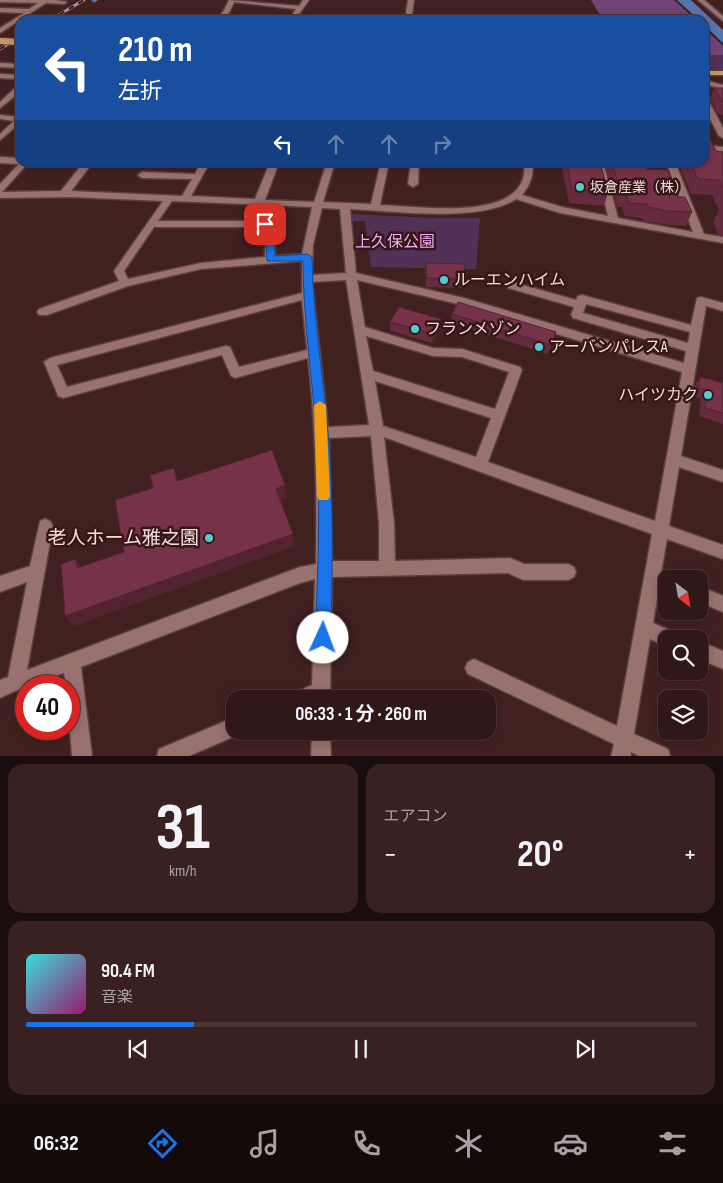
<!DOCTYPE html>
<html lang="ja">
<meta charset="utf-8">
<style>
body{margin:0;font-family:"Sofia Sans Condensed","Noto Sans JP",sans-serif;background:#392121;color:#f1f3f6;height:100vh;display:flex;flex-direction:column;font-size:19px;white-space:nowrap}
*{box-sizing:border-box;margin:0}
p{font-size:16px;color:#a8a0a2}
.icon{flex:none;width:28px;height:28px;fill:none;stroke:currentColor;stroke-width:2;stroke-linecap:round;stroke-linejoin:round}
.map{position:relative;height:756px;overflow:hidden}
.panel{display:flex;flex-direction:column;gap:8px;padding:8px;background:#1b0d0d;flex:1}
.panel>*{flex:none}
.top-card{position:absolute;left:15px;top:15px;width:694px;height:152px;border-radius:15px;box-shadow:0 2px 8px #0003,0 0 0 1px #4c3737;background:#1a4fa0;color:#fff;overflow:hidden}
.needle{width:32px;rotate:149deg}
.buttons{position:absolute;left:658px;top:570px;display:grid;gap:10px}
.buttons a{display:grid;place-items:center;width:50px;height:50px;border-radius:10px;background:#311818;box-shadow:0 2px 8px #0003,0 0 0 1px #4c3737;font-size:25px}
.speed{position:absolute;left:15px;top:675px;display:flex;gap:10px;font-size:25px;font-weight:700;text-align:center}
.speed>*{display:grid;place-content:center;width:65px;height:65px;border-radius:50%;background:#311818;box-shadow:0 2px 8px #0003,0 0 0 1px #4c3737;line-height:1}
.speed .limit{border:8px solid #d22;background:#fff;color:#111}
.pin{position:absolute;display:grid;place-items:center;width:42px;height:42px;color:#fff;margin:-21px;border-radius:10px;box-shadow:0 2px 8px #0006}
.me{position:absolute;width:55px;margin:-28px;rotate:2deg;stroke-linejoin:round;filter:drop-shadow(0 0 4px #0008)}
.turn{display:flex;align-items:center;gap:18px;height:105px;padding:0 20px;font-size:22px}
.turn .icon{width:65px;height:65px;stroke-width:2.5}
.turn b{display:block;font-size:35px;line-height:42px}
.lanes{display:flex;align-items:center;height:48px;padding:0 20px;background:#0003;justify-content:center;gap:25px;direction:ltr}
.lanes .off{opacity:.35}
.big{font-size:38px;font-weight:700;line-height:1.1}
.panel .card{flex:1;display:flex;flex-direction:column;justify-content:center;gap:8px;min-width:0;padding:0 18px;border-radius:15px;background:#392121}
.panel .dial{align-items:center;gap:0}
.dial b{font-size:65px;line-height:1}
.song{display:flex;align-items:center;gap:15px}
.cover{width:60px;height:60px;border-radius:8px;background:linear-gradient(135deg,hsl(180 70% 55%),hsl(320 70% 35%))}
.played{height:5px;border-radius:2px;background:linear-gradient(90deg,#1a73e8 25%,#4c3737 25%)}
.keys{display:flex;justify-content:space-around;direction:ltr}
.heat{display:flex;justify-content:space-between;align-items:center;font-size:28px;direction:ltr}
.panel .tiles{flex:1;display:grid;gap:8px;grid-template-columns:1fr 1fr}
.card:last-child{grid-column:span 2}
.trip{position:absolute;left:226px;top:690px;width:270px;height:50px;border-radius:15px;background:#311818;box-shadow:0 2px 8px #0003,0 0 0 1px #4c3737;font-weight:700;line-height:50px;text-align:center}
.menu{display:flex;height:80px;justify-content:space-around;align-items:center;background:#140a0a;color:#a8a0a2}
.menu .icon{width:35px;height:35px}
.menu .current{color:#1a73e8}
.menu b{font-size:22px;color:#f1f3f6}
.map>svg:first-child{display:block}
</style>
<div class="map">
<svg width="723" height="756" viewBox="0 0 723 756">
<rect width="100%" height="100%" fill="#412020"/>
<g fill="#523157">
<rect x="704" y="55" width="19" height="16"/>
<path d="M349,214L433,218H480L476,269L371,267L365,221H349Z"/>
</g>
<g fill="#714378">
<path d="M591,0H674L696,20H603Z"/>
<path d="M704,28L723,46V55H704Z"/>
</g>
<path fill="#5675b0" d="M677,0H691L723,30V43L704,25V20H699Z"/>
<g fill="none" stroke-linecap="round" stroke-linejoin="round">
<path fill="#5675b0" fill-rule="evenodd" d="M91,0H98L94,3Z"/>
<defs>
<g id="minor">
<path d="M0,0H55L67,2L64,4L46,3L0,33V28L24,13L0,12V8L29,9L38,3L0,2Z"/>
<path d="M229,0L299,6L303,0H309L295,20H289L296,9L234,2L229,13L222,20H215L223,12Z"/>
<path d="M408,0H414L411,20H405Z"/>
<path d="M698,0H704L723,16V21Z"/>
<path d="M0,63L20,64V68L0,67Z"/>
<path d="M0,74L20,75V79L0,78Z"/>
<path d="M704,80L723,85V89L704,84Z"/>
<path d="M17,86H20V92L0,108V102Z"/>
<path d="M704,98L708,100L723,128V138L719,136L704,107Z"/>
<path d="M0,115L20,117V123L0,140V134L14,121L0,119Z"/>
<path d="M704,145L723,147V153L704,150Z"/>
<path d="M0,157L20,158V162H29L2,192L61,191L84,162H93L71,191L182,196L192,179L142,178L138,175L142,172L195,174L201,162H210L191,196L255,199L270,162H279L265,200L314,202L327,162H335L323,202L371,204L381,162H389L380,205C415,206 500,219 520,185C525,178 524,170 525,162H533C533,176 531,184 522,195L562,207L608,216L595,162H603L618,218L693,232L666,162H675L704,234L723,237V243L560,213L516,199C479,223 394,211 350,209L356,273L464,298L684,363L686,351L573,318L571,315L574,307L508,288L507,286L512,282L576,300L578,296L582,295L691,325L697,298L701,297L723,303V311L706,306L681,456L723,470V482L679,467L669,526L723,545V559L667,539L661,573L673,579H666V590L659,587L653,623L676,633L678,639H666V646L650,639L634,734L668,749L670,756H639L631,752V756H611L614,744L468,674L465,668L468,662L474,659L617,726L652,534L384,437L394,523L395,561L510,558L524,564H568L574,567L576,572L574,577L568,580H523L508,573L332,577L330,699H291L294,693L312,685L315,579L300,583L81,667L92,756H72L69,719V686H66L64,673L26,686L0,698V680L8,677L27,582L0,592V576L30,566L40,521L45,519L50,521L53,526L27,670L300,567L316,564C317,495 316,427 308,358L235,378L231,376L222,355L63,398L58,396L57,393L44,362L50,358L302,293V261L201,269L128,286L47,315H39L37,312L39,309L119,281L114,271L163,201L71,197L0,198V184L19,164L0,163ZM172,201L312,207L302,254L275,256V231L268,222L265,221H158ZM322,208L340,209L346,273L312,275L313,245ZM154,227H262L265,231V257L201,263L128,279L124,271ZM346,280L369,425L328,427L312,282ZM357,280L458,304L682,372L655,521L488,462L522,370L520,367L462,349L433,348L365,327ZM302,300L307,350L239,367L230,347L226,346L67,387L57,365ZM586,304L690,332L688,343L583,313ZM366,336L433,356L462,357L509,372L495,409L373,371ZM375,381L491,418L476,457L383,426ZM371,436L379,523V561H332L329,438Z"/>
<path d="M411,162H419L418,184L413,187L408,184Z"/>
<path d="M699,586L723,596V612L699,602Z"/>
<path d="M699,641L723,651V669L699,659Z"/>
<path d="M235,717V731L242,733L189,756H157L159,749Z"/>
<path d="M312,731H330L331,756H311Z"/>
</g>
<rect id="major" x="704" y="71" width="19" height="4"/>
</defs>
<use href="#minor" stroke="#5b3f3f" stroke-width="3"/>
<use href="#major" stroke="#5b3f3f" stroke-width="3"/>
<use href="#minor" fill="#99716f" fill-rule="evenodd"/>
<use href="#major" fill="#c29968" fill-rule="evenodd"/>
<defs>
<g id="rail">
<path d="M50,20L84,0"/>
<path d="M0,49L20,37"/>
</g>
</defs>
<use href="#rail" stroke="#ac9190" stroke-width="3"/>
<use href="#rail" stroke="#361716" stroke-width="2" stroke-dasharray="5.5" stroke-linecap="butt"/>
<defs>
<path id="major-bridge" d="M0,41L20,42"/>
</defs>
<use href="#major-bridge" stroke="#5b3f3f" stroke-width="8" stroke-linecap="butt"/>
<use href="#major-bridge" stroke="#c29968" stroke-width="6"/>
</g>
<g fill="#652b3e">
<path d="M714,88H723V115L718,114L710,99Z"/>
<path d="M716,151L723,152V235L718,234L713,222L719,210L712,195L691,194L678,162H704Z"/>
<path d="M561,162H600L608,192L604,206L569,203Z"/>
<path d="M604,162H645L647,169L678,197L692,212L686,226L663,224L643,221L642,218L624,216L622,207H617Z"/>
<path d="M426,263L466,279L464,288L426,287L425,272Z"/>
<path d="M452,314L556,332L548,354L450,323Z"/>
<path d="M390,322L440,328L432,343L390,331Z"/>
<path d="M700,377L723,383V424L699,416L701,399L693,396L695,385Z"/>
</g>
<g fill="#532332">
<path d="M441,319L440,328L432,343L433,334Z"/>
<path d="M285,485L287,498L278,501L276,489Z"/>
<path d="M293,534L295,546L74,626L65,616Z"/>
<path d="M76,559L84,570L77,568Z"/>
</g>
<g fill="#763248" stroke="#532332">
<path d="M714,88H723V103Z"/>
<path d="M704,137H709L716,151L723,152V188L719,180L698,179L690,162H704Z"/>
<path d="M567,162H600L608,192L572,190Z"/>
<path d="M612,162H645L647,169L668,170L678,197H685L692,212L668,211L648,207L647,204L629,203L626,194L621,193Z"/>
<path d="M426,263L464,264L466,279L427,278Z"/>
<path d="M458,302L556,332L551,345L452,314Z"/>
<path d="M399,307L441,319L433,334L390,322Z"/>
<path d="M700,377L723,383V413L705,408L707,390L698,388Z"/>
<path d="M272,450L285,485L276,489L293,534L65,616L61,564L76,559L77,568L124,552L115,500L153,488L150,475L174,468L177,481Z"/>
</g>
<path fill="#1a73e8" stroke="#114b97" d="M262,222H268L274,231L275,256L307,254L312,257C313,316 323,374 328,432C334,500 332,570 331,638L329,644L323,646L317,644L315,638C318,570 321,500 316,432C312,375 303,318 303,261H267L265,231L260,224Z"/>
<path fill="#f59e0b" d="M320,401L326,405L330,496L328,500H319L317,496L314,405Z"/>
<g fill="#51ccd5" stroke="#361716" stroke-width="2">
<circle cx="580" cy="187" r="5"/>
<circle cx="444" cy="280" r="5"/>
<circle cx="415" cy="329" r="5"/>
<circle cx="539" cy="347" r="5"/>
<circle cx="708" cy="395" r="5"/>
<circle cx="209" cy="538" r="5"/>
</g>
<g text-anchor="middle" dominant-baseline="central" stroke-width="5" stroke-linejoin="round" paint-order="stroke">
<g font-size="14" fill="#f3dcda" stroke="#361716" text-anchor="start">
<text x="590" y="187">坂倉産業（株）</text>
</g>
<g font-size="16" fill="#f0adfa" stroke="#361716">
<text x="395" y="242">上久保公園</text>
</g>
<g font-size="16" fill="#f3dcda" stroke="#361716" text-anchor="start">
<text x="454" y="280">ルーエンハイム</text>
<text x="425" y="329">フランメゾン</text>
<text x="549" y="347">アーバンパレスA</text>
<text x="698" y="395" text-anchor="end">ハイツカク</text>
</g>
<g font-size="19" fill="#f3dcda" stroke="#361716" text-anchor="end">
<text x="199" y="538">老人ホーム雅之園</text>
</g>
</g>
</svg>
<div class="buttons">
<a><svg class="needle" viewBox="-14 -14 28 28"><path d="M0-13l5 13h-10z" fill="#e53935"/><path d="M0 13l5-13h-10z" fill="#a8a0a2"/></svg></a>
<a><svg class="icon" aria-label="search" viewBox="0 0 24 24"><circle cx="10" cy="10" r="6"/><path d="M15 15l6 6"/></svg></a>
<a><svg class="icon" aria-label="layers" viewBox="0 0 24 24"><path d="M12 4l9 5-9 5-9-5zM3 14l9 5 9-5"/></svg></a>
</div>
<div class="speed"><div class="limit">40</div></div>
<div class="pin" style="left:265px;top:224px;background:#d93025"><svg class="icon" aria-label="arrive" viewBox="0 0 24 24"><path d="M6 21V4h12l-3 4 3 4H6"/></svg></div>
<svg class="me" style="left:323px;top:638px" viewBox="-20 -20 40 40"><circle r="19" fill="#fff"/><path d="M0-13L10 11 0 6-10 11z" fill="#1a73e8"/></svg>
<div class="trip">06:33 · 1 分 · 260 m</div>
<div class="top-card">
<div class="turn"><svg class="icon" aria-label="left" viewBox="0 0 24 24"><path d="M17 20v-9H6M10 6l-5 5 5 5"/></svg><div><b>210 m</b>左折</div></div>
<div class="lanes"><svg class="icon" aria-label="left" viewBox="0 0 24 24"><path d="M17 20v-9H6M10 6l-5 5 5 5"/></svg><svg class="icon off" aria-label="ahead" viewBox="0 0 24 24"><path d="M12 20V5M6 11l6-6 6 6"/></svg><svg class="icon off" aria-label="ahead" viewBox="0 0 24 24"><path d="M12 20V5M6 11l6-6 6 6"/></svg><svg class="icon off" aria-label="right" viewBox="0 0 24 24"><path d="M7 20v-9h11M14 6l5 5-5 5"/></svg></div>
</div>
</div>
<section class="panel">
<div class="tiles">
<div class="card dial"><b>31</b><p>km/h</p></div>
<div class="card"><p>エアコン</p>
<div class="heat"><a>−</a><b class="big">20°</b><a>+</a></div>
</div>
<div class="card">
<div class="song"><i class="cover"></i><div><b>90.4 FM</b><p>音楽</p></div></div>
<div class="played"></div>
<div class="keys"><svg class="icon" aria-label="previous" viewBox="0 0 24 24"><path d="M18 5L8 12l10 7zM5 5v14"/></svg><svg class="icon" aria-label="pause" viewBox="0 0 24 24"><path d="M8 5v14M16 5v14"/></svg><svg class="icon" aria-label="next" viewBox="0 0 24 24"><path d="M6 5l10 7-10 7zM19 5v14"/></svg></div>
</div>
</div>
</section>
<nav class="menu">
<b>06:32</b>
<svg class="icon current" aria-label="directions" viewBox="0 0 24 24"><path d="M12 3l9 9-9 9-9-9zM9 14v-3h6M13 9l2 2-2 2"/></svg>
<svg class="icon" aria-label="music" viewBox="0 0 24 24"><path d="M9 18V5l10-2v13"/><circle cx="6" cy="18" r="3"/><circle cx="16" cy="16" r="3"/></svg>
<svg class="icon" aria-label="phone" viewBox="0 0 24 24"><path d="M5 4h4l2 5-3 2q2 4 5 5l2-3 5 2v4C11 20 4 13 5 4z"/></svg>
<svg class="icon" aria-label="climate" viewBox="0 0 24 24"><path d="M12 3v18M4 7l16 10M4 17L20 7"/></svg>
<svg class="icon" aria-label="car" viewBox="0 0 24 24"><path d="M5 17H2v-5l4-1 3-4h7l3 4 3 1v5h-3M9 17h6M6 11h13"/><circle cx="7" cy="17" r="2"/><circle cx="17" cy="17" r="2"/></svg>
<svg class="icon" aria-label="filters" viewBox="0 0 24 24"><path d="M4 7h16M4 17h16"/><circle cx="9" cy="7" r="2"/><circle cx="15" cy="17" r="2"/></svg>
</nav>
